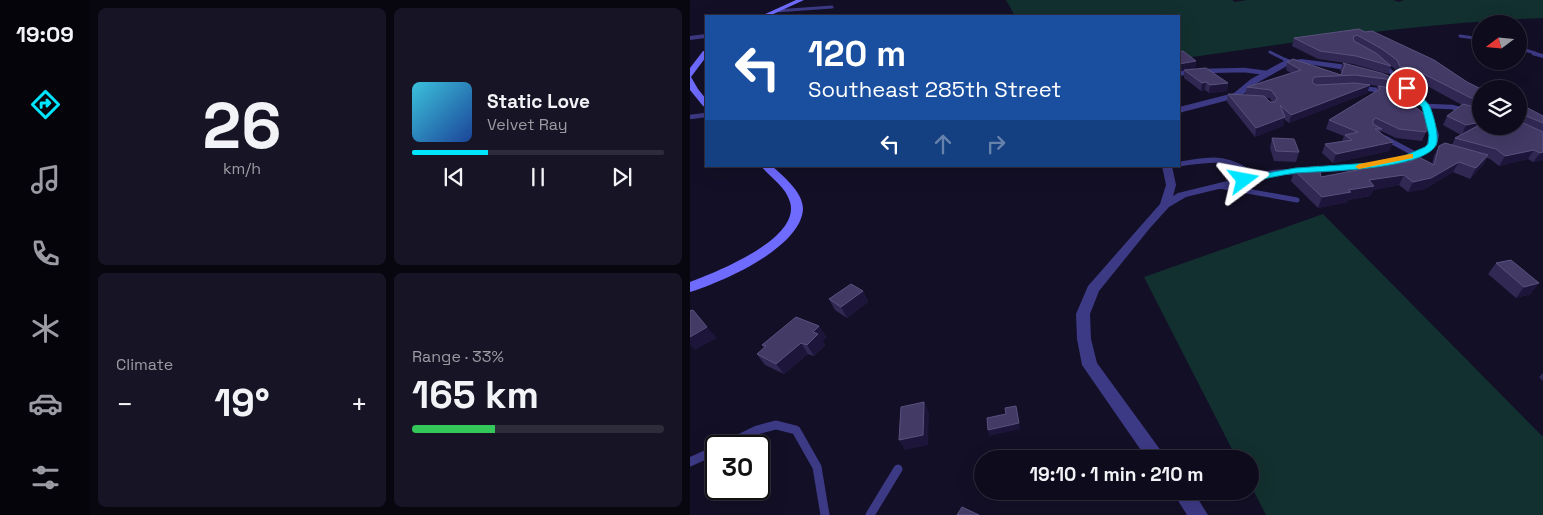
<!DOCTYPE html>
<meta charset="utf-8">
<style>
body{margin:0;font-family:"Space Grotesk",sans-serif;background:#171425;color:#f1f3f6;height:100vh;display:flex;flex-direction:column;font-size:19px;white-space:nowrap}
*{box-sizing:border-box;margin:0}
p{font-size:16px;color:#9b9ba3}
.icon{flex:none;width:28px;height:28px;fill:none;stroke:currentColor;stroke-width:2;stroke-linecap:round;stroke-linejoin:round}
.map{position:relative;flex:1;overflow:hidden}
.sheet{display:flex;flex-direction:column;gap:8px;padding:8px;background:#08060f;width:600px}
.sheet>*{flex:none}
.top-card{position:absolute;left:15px;top:15px;width:475px;height:152px;border-radius:0px;box-shadow:0 5px 20px #0002,0 0 0 1px #2e2b3b;background:#1a4fa0;color:#fff;overflow:hidden}
.needle{width:32px;rotate:254deg}
.fabs{position:absolute;left:782px;top:15px;display:grid;gap:10px}
.fabs a{display:grid;place-items:center;width:55px;height:55px;border-radius:50%;background:#0e0b1c;box-shadow:0 5px 20px #0002,0 0 0 1px #2e2b3b;font-size:25px}
.speed{position:absolute;left:15px;top:435px;display:flex;gap:10px;font-size:25px;font-weight:700;text-align:center}
.speed>*{display:grid;place-content:center;width:65px;height:65px;border-radius:50%;background:#0e0b1c;box-shadow:0 5px 20px #0002,0 0 0 1px #2e2b3b;line-height:1}
.speed .limit{border:2px solid #111;border-radius:8px;background:#fff;color:#111}
.pin{position:absolute;display:grid;place-items:center;width:42px;height:42px;color:#fff;margin:-21px;border:2px solid #fff;border-radius:50%;box-shadow:0 1px 5px #0007}
.me{position:absolute;width:55px;margin:-28px;rotate:77deg;stroke-linejoin:round;filter:drop-shadow(0 0 4px #0008)}
.turn{display:flex;align-items:center;gap:18px;height:105px;padding:0 20px;font-size:22px}
.turn .icon{width:65px;height:65px;stroke-width:2.5}
.turn b{display:block;font-size:35px;line-height:42px}
.lanes{display:flex;align-items:center;height:48px;padding:0 20px;background:#0003;justify-content:center;gap:25px;direction:ltr}
.lanes .off{opacity:.35}
.big{font-size:38px;font-weight:700;line-height:1.1}
.sheet .card{flex:1;display:flex;flex-direction:column;justify-content:center;gap:8px;min-width:0;padding:0 18px;border-radius:8px;background:#171425}
.sheet .dial{align-items:center;gap:0}
.dial b{font-size:65px;line-height:1}
.song{display:flex;align-items:center;gap:15px}
.cover{width:60px;height:60px;border-radius:8px;background:linear-gradient(135deg,hsl(190 70% 55%),hsl(220 70% 35%))}
.played{height:5px;border-radius:2px;background:linear-gradient(90deg,#00e5ff 30%,#2e2b3b 30%)}
.keys{display:flex;justify-content:space-around;direction:ltr}
.heat{display:flex;justify-content:space-between;align-items:center;font-size:28px;direction:ltr}
.charge{height:8px;border-radius:4px;background:linear-gradient(90deg,#34c759 33%,#2e2b3b 0)}
.sheet .tiles{flex:1;display:grid;gap:8px;grid-template-columns:repeat(2,1fr)}
.trip{position:absolute;left:284px;top:450px;width:285px;height:50px;border-radius:25px;background:#0e0b1c;box-shadow:0 5px 20px #0002,0 0 0 1px #2e2b3b;font-weight:700;line-height:50px;text-align:center}
main{display:flex;flex:1;min-height:0}
.tabs{display:flex;flex-direction:column;width:90px;justify-content:space-around;align-items:center;background:#06040b;color:#9b9ba3}
.tabs .icon{width:35px;height:35px}
.tabs .selected{color:#00e5ff}
.tabs b{font-size:22px;color:#f1f3f6}
.map>svg:first-child{display:block}
</style>
<main>
<nav class="tabs">
<b>19:09</b>
<svg class="icon selected" aria-label="directions" viewBox="0 0 24 24"><path d="M12 3l9 9-9 9-9-9zM9 14v-3h6M13 9l2 2-2 2"/></svg>
<svg class="icon" aria-label="music" viewBox="0 0 24 24"><path d="M9 18V5l10-2v13"/><circle cx="6" cy="18" r="3"/><circle cx="16" cy="16" r="3"/></svg>
<svg class="icon" aria-label="phone" viewBox="0 0 24 24"><path d="M5 4h4l2 5-3 2q2 4 5 5l2-3 5 2v4C11 20 4 13 5 4z"/></svg>
<svg class="icon" aria-label="climate" viewBox="0 0 24 24"><path d="M12 3v18M4 7l16 10M4 17L20 7"/></svg>
<svg class="icon" aria-label="car" viewBox="0 0 24 24"><path d="M5 17H2v-5l4-1 3-4h7l3 4 3 1v5h-3M9 17h6M6 11h13"/><circle cx="7" cy="17" r="2"/><circle cx="17" cy="17" r="2"/></svg>
<svg class="icon" aria-label="filters" viewBox="0 0 24 24"><path d="M4 7h16M4 17h16"/><circle cx="9" cy="7" r="2"/><circle cx="15" cy="17" r="2"/></svg>
</nav>
<section class="sheet">
<div class="tiles">
<div class="card dial"><b>26</b><p>km/h</p></div>
<div class="card">
<div class="song"><i class="cover"></i><div><b>Static Love</b><p>Velvet Ray</p></div></div>
<div class="played"></div>
<div class="keys"><svg class="icon" aria-label="previous" viewBox="0 0 24 24"><path d="M18 5L8 12l10 7zM5 5v14"/></svg><svg class="icon" aria-label="pause" viewBox="0 0 24 24"><path d="M8 5v14M16 5v14"/></svg><svg class="icon" aria-label="next" viewBox="0 0 24 24"><path d="M6 5l10 7-10 7zM19 5v14"/></svg></div>
</div>
<div class="card"><p>Climate</p>
<div class="heat"><a>−</a><b class="big">19°</b><a>+</a></div>
</div>
<div class="card"><p>Range · 33%</p><b class="big">165 km</b><div class="charge"></div></div>
</div>
</section>
<div class="map">
<svg width="853" height="515" viewBox="0 0 853 515">
<rect width="100%" height="100%" fill="#130f26"/>
<g fill="#12302f">
<path d="M316,0H542L545,2L557,0H703L709,2L714,0H853V18C731,23 610,41 489,59V16H325Z"/>
<path d="M633,214L853,437V515H576L560,484V459H547L454,277Z"/>
</g>
<g fill="none" stroke-linecap="round" stroke-linejoin="round">
<g stroke="#3d3a85" stroke-width="3">
<path d="M86,11L142,7"/>
<path d="M770,36L791,39"/>
<path d="M829,48L845,53"/>
<path d="M580,52L598,61"/>
</g>
<g stroke="#3d3a85" stroke-width="4.5">
<path d="M595,60L602,63"/>
<path d="M693,64L704,75L705,82"/>
<path d="M514,71L554,70L577,73"/>
<path d="M489,74L501,71"/>
<path d="M672,88L725,95"/>
<path d="M736,106L762,107L791,115"/>
<path d="M0,117L16,115"/>
</g>
<g stroke="#3d3a85" stroke-width="5">
<path d="M695,138L725,154"/>
<path d="M489,164C524,159 536,155 567,177"/>
<path d="M529,186L607,200"/>
</g>
<g stroke="#3d3a85" stroke-width="9">
<path d="M34,446L67,430L86,425L106,430L127,467L135,515"/>
<path d="M0,462L26,450"/>
<path d="M180,515L208,469"/>
</g>
<g fill="#3d3a85" fill-rule="evenodd">
<path d="M16,34V38L0,40V36Z"/>
<path d="M842,51L853,54V58L842,55Z"/>
<path d="M611,59L650,64L672,70L668,72L611,63L597,66L567,83L550,97L489,113V107L544,93L561,79L592,62Z"/>
<path d="M684,74H690L720,86L739,104L749,135L747,145L741,151L720,160L681,169L582,176L496,197L479,207L460,228L409,291L400,314L401,339L407,363L477,459H457L392,365L387,339L386,314L398,286L470,204L476,185L472,166H482L486,185L483,196L488,193L582,170L681,163L713,156L735,147L737,144L739,135L732,107L714,90L684,78Z"/>
<path d="M482,491H503L518,515H497Z"/>
</g>
<g fill="#6f6bff" fill-rule="evenodd">
<path d="M106,0H114L79,16H71Z"/>
<path d="M13,51H16V57L1,77L8,89L16,99V107L13,106L0,90V68Z"/>
<path d="M71,166H82C93,176 113,192 113,209C111,248 32,282 0,292V282C26,272 111,239 100,202C96,187 81,178 71,166Z"/>
</g>
</g>
<g fill="#312854" fill-rule="evenodd">
<path d="M669,29L791,89V126H829V105L853,116V160L843,162L838,159L809,166L800,159L797,158L792,166L780,179L763,172L735,189L718,192L709,185L683,190L680,196L658,200L657,202L628,208L601,181L604,170L631,177L717,163L742,164L744,156L749,146L762,145L765,138L771,135L753,125L757,116L772,105L717,75L707,76L704,68L701,66L698,74L663,64L628,59L602,46L604,38Z"/>
<path d="M489,52L506,61L505,68L497,70L538,83L537,91L519,93L515,90L511,91L494,78V70L489,71Z"/>
<path d="M597,62L651,75L652,72L650,71L653,63L704,78L700,88L702,99L736,132L732,141L706,138L691,131L690,133L703,142L699,151L643,163L632,153L635,144L652,141L654,136L636,129L639,120L686,92L688,86L680,85L677,93L599,123L594,119L593,126L565,137L537,102L538,94L555,95L557,87L601,73L596,70ZM576,98H580L582,102H580Z"/>
<path d="M582,138L609,152L606,162L584,161L580,148Z"/>
<path d="M821,260L841,294L826,298L798,274L806,263Z"/>
<path d="M173,291L178,302L157,318L145,310L139,299Z"/>
<path d="M129,326L136,337L132,341L135,345L124,356L118,354L94,374L75,365L67,354L74,348L72,345Z"/>
<path d="M853,373V381L849,377Z"/>
</g>
<g fill="#1d163a">
<path d="M506,61L505,68L489,71V64Z"/>
<path d="M516,82L515,90L511,91L512,83Z"/>
<path d="M538,83L537,91L519,93L520,85Z"/>
<path d="M680,85L677,93L599,123L601,115Z"/>
<path d="M595,117L593,126L565,137L566,128Z"/>
<path d="M791,122V126L772,135L776,125Z"/>
<path d="M703,142L699,151L643,163L646,154Z"/>
<path d="M844,150L838,159L809,166L815,156Z"/>
<path d="M853,152V160L843,162L850,153Z"/>
<path d="M798,155L792,166L780,179L786,168Z"/>
<path d="M769,162L763,172L735,189L718,192L723,182Z"/>
<path d="M714,175L709,185L683,190L680,196L658,200L657,202L628,208L632,197L658,190L679,180Z"/>
<path d="M849,283L841,294L826,298L834,287Z"/>
<path d="M173,291L178,302L157,318L151,307Z"/>
<path d="M129,326L136,337L132,341L135,345L124,356L117,345L123,332Z"/>
<path d="M17,327L27,338L5,350L0,345V337Z"/>
<path d="M111,343L118,354L94,374L86,364Z"/>
<path d="M234,402L239,413L238,445L215,450L209,440Z"/>
<path d="M326,406L330,429L299,436L298,430Z"/>
</g>
<g fill="#433a66" stroke="#5a527e">
<path d="M669,29L675,32L682,31L744,60L777,82L791,89V101L779,97L720,67H710L707,60L692,49L667,35L663,37L664,41L686,53L701,66L666,56L630,51L604,38Z"/>
<path d="M493,51L506,61L489,64V52Z"/>
<path d="M603,59L651,75L655,64L653,63L691,73L704,78L703,80L665,75L624,77L622,82L626,85L665,83L680,85L601,115L590,105L595,117L566,128L538,94L574,96L580,102H585L587,98L581,90L557,87L611,70L597,62Z"/>
<path d="M516,68L538,83L520,85L516,82L512,83L494,70Z"/>
<path d="M688,86L704,88L702,99L711,96L737,116L736,132L709,129L686,118L683,120V124L692,129H685L703,142L646,154L635,144L662,140L655,135L668,132L639,120L690,89Z"/>
<path d="M773,104L791,109V122L776,125L757,116Z"/>
<path d="M829,105H832L853,116V123L829,113Z"/>
<path d="M829,121L853,132V152L850,153L844,150L815,156L806,149L765,138L791,124V126H829Z"/>
<path d="M582,138L604,139L609,152L586,151Z"/>
<path d="M755,143L798,155L786,168L769,162L741,178L723,182L714,175L679,180L684,186L658,190L661,192L632,197L604,170L629,166L631,177L714,161L717,163L729,157L744,165L749,146Z"/>
<path d="M821,260L849,283L834,287L806,263Z"/>
<path d="M161,284L173,291L151,307L139,299Z"/>
<path d="M3,310L17,327L0,337V311Z"/>
<path d="M106,317L129,326L123,332L128,334L117,345L111,343L86,364L67,354L76,346L72,345Z"/>
<path d="M234,402L233,435L209,440L211,407Z"/>
<path d="M326,406L329,423L298,430L297,418L316,414L315,408Z"/>
<path d="M272,507L289,515H267Z"/>
</g>
<path fill="#00e5ff" stroke="#0095a6" d="M714,87H719C725,92 734,98 739,105C743,112 750,138 746,145C733,170 633,171 606,173C589,175 571,180 554,183L549,180L554,177L606,168L680,163L714,156L735,147L738,144L739,135L732,107L714,90Z"/>
<path fill="#f59e0b" d="M720,154H723V158L669,169L665,167L669,164Z"/>
</svg>
<div class="fabs">
<a><svg class="needle" viewBox="-14 -14 28 28"><path d="M0-13l5 13h-10z" fill="#e53935"/><path d="M0 13l5-13h-10z" fill="#9b9ba3"/></svg></a>
<a><svg class="icon" aria-label="layers" viewBox="0 0 24 24"><path d="M12 4l9 5-9 5-9-5zM3 14l9 5 9-5"/></svg></a>
</div>
<div class="speed"><div class="limit">30</div></div>
<div class="pin" style="left:717px;top:88px;background:#d93025"><svg class="icon" aria-label="arrive" viewBox="0 0 24 24"><path d="M6 21V4h12l-3 4 3 4H6"/></svg></div>
<svg class="me" style="left:554px;top:180px" viewBox="-20 -20 40 40"><path d="M0-17L14 15 0 8-14 15z" fill="#00e5ff" stroke="#fff" stroke-width="4"/></svg>
<div class="trip">19:10 · 1 min · 210 m</div>
<div class="top-card">
<div class="turn"><svg class="icon" aria-label="left" viewBox="0 0 24 24"><path d="M17 20v-9H6M10 6l-5 5 5 5"/></svg><div><b>120 m</b>Southeast 285th Street</div></div>
<div class="lanes"><svg class="icon" aria-label="left" viewBox="0 0 24 24"><path d="M17 20v-9H6M10 6l-5 5 5 5"/></svg><svg class="icon off" aria-label="ahead" viewBox="0 0 24 24"><path d="M12 20V5M6 11l6-6 6 6"/></svg><svg class="icon off" aria-label="right" viewBox="0 0 24 24"><path d="M7 20v-9h11M14 6l5 5-5 5"/></svg></div>
</div>
</div>
</main>
